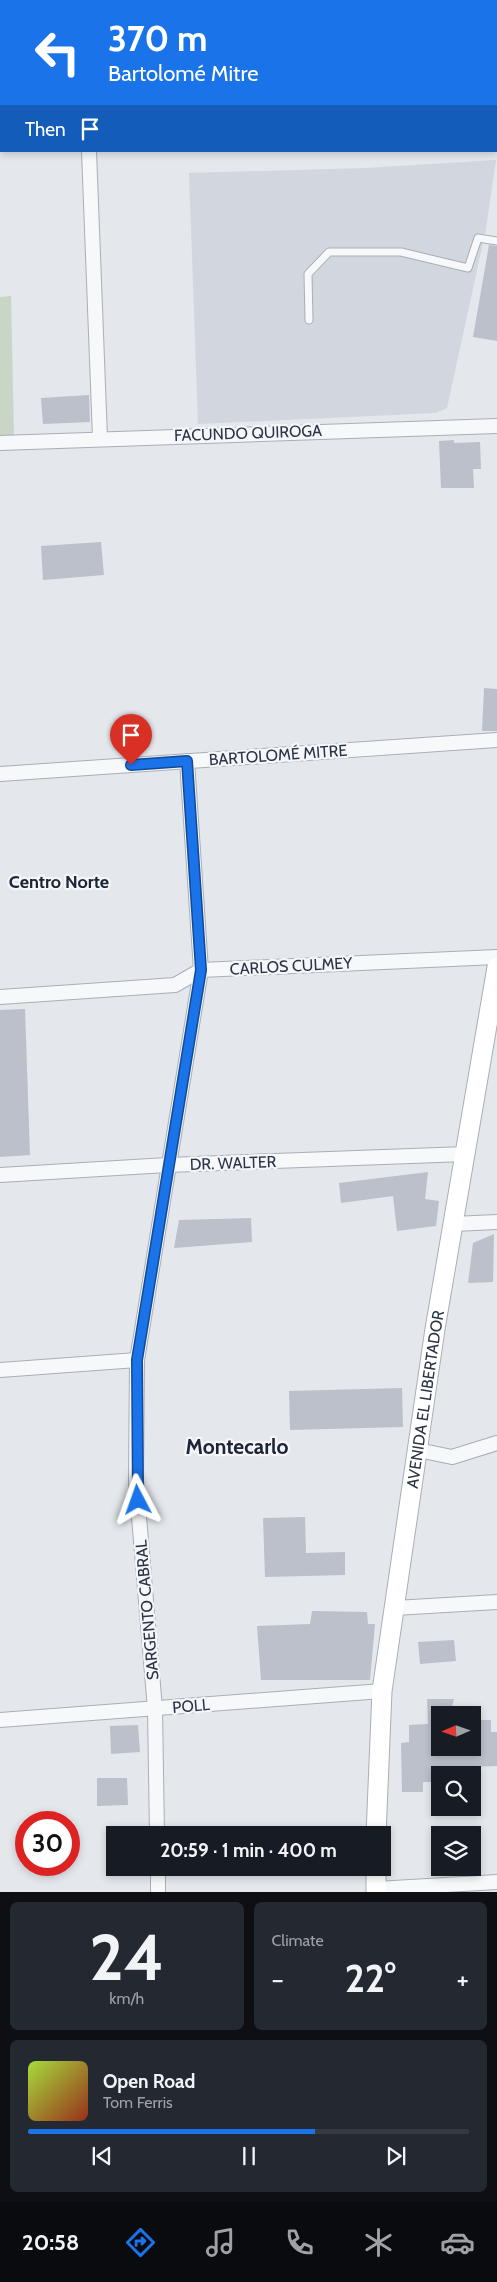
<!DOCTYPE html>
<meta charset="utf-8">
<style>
body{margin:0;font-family:Cabin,sans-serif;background:#242831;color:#f1f3f6;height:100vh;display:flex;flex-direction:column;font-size:19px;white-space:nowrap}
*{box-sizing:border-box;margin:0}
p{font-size:16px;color:#9ea1a6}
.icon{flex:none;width:28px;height:28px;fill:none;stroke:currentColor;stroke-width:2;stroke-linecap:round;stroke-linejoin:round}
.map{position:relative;height:1892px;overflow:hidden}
.sheet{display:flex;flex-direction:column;gap:10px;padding:10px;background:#0d0f14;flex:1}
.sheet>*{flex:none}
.guide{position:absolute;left:0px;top:0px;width:498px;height:152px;box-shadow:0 2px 8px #0003;background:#1a73e8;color:#fff;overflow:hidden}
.needle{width:32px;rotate:268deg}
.buttons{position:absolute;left:431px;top:1706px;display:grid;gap:10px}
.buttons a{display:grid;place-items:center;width:50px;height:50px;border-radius:0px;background:#171b24;box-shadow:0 2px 8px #0003;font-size:25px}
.speed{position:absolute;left:15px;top:1811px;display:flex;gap:10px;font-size:25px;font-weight:700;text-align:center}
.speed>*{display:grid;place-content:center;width:65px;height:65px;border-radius:50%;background:#171b24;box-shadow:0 2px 8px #0003;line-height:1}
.speed .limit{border:8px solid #d22;background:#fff;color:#111}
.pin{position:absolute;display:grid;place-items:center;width:42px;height:42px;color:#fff;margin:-51px -21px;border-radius:50% 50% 50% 0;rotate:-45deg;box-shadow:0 0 5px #0007}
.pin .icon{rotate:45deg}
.me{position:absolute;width:55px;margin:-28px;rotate:356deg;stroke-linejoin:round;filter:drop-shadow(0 0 4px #0008)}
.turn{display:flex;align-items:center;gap:18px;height:105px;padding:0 25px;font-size:22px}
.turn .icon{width:65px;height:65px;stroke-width:2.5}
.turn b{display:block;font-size:35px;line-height:42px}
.then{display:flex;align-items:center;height:48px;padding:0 25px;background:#0003;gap:10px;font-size:19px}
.big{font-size:38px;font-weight:700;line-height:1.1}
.sheet .tile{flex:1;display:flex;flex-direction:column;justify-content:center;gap:8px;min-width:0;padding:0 18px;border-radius:8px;background:#242831}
.sheet .dial{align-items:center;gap:0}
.dial b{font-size:65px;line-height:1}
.song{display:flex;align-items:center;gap:15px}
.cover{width:60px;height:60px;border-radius:8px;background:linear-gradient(135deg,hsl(80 70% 55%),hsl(10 70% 35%))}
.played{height:5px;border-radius:2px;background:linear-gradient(90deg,#1a73e8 65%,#363941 65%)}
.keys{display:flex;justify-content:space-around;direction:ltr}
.heat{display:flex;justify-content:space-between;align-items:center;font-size:28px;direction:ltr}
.sheet .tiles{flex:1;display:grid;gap:10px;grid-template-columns:1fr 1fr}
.tile:last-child{grid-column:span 2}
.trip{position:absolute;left:106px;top:1826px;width:285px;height:50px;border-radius:0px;background:#171b24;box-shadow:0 2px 8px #0003;font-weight:700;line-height:50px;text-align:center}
.tab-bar{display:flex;height:80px;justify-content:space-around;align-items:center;background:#090b0e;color:#9ea1a6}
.tab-bar .icon{width:35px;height:35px}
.tab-bar .active{color:#1a73e8}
.tab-bar b{font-size:22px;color:#f1f3f6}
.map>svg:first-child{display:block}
</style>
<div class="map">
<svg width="497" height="1892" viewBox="0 0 497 1892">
<rect width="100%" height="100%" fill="#e4e7ec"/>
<path fill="#d2d6de" d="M496,160L486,229L447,408L435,413L198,424L189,173L366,168Z"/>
<path fill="#c9d6c5" d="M11,296L14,438L0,439V297Z"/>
<g fill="#bbc0ca">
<path d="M489,245L497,246V341L473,337Z"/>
<path d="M89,395L90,422L43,424L41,398Z"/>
<path d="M454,440V443L480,442L481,469H473L474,488H441L439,441Z"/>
<path d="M101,542L104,575L43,580L41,546Z"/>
<path d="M484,688L497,689V731H482Z"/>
<path d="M25,1009L30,1155L0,1157V1010Z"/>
<path d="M428,1172L425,1199L439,1201L436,1226L397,1231L393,1196L341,1203L339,1183Z"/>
<path d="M251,1218L252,1242L174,1248L179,1220Z"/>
<path d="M494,1234L493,1282L468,1283L473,1243Z"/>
<path d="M402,1388L403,1427L290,1430L289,1391Z"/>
<path d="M305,1517L306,1553L345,1552V1575L265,1577L263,1518Z"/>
<path d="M312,1611L367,1612L368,1624H375L370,1680H261L257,1626L310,1624Z"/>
<path d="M454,1640L456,1661L420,1664L418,1642Z"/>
<path d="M427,1699H454L450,1715H440V1748H472V1720H491V1732H497V1766L467,1767V1775H440V1782H423V1792H402L401,1743L409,1742V1725L428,1724Z"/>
<path d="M138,1725L140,1752L111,1754L110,1726Z"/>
<path d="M97,1778H127L128,1805L97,1806Z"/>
</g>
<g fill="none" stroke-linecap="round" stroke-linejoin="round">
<defs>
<path id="service" d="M309,320L308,274L329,252H401L468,268L478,238L497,241"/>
<g id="minor">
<path d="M38,0V1"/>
<path d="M496,6H497"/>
<path d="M0,71H1"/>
<path d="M89,151L100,438"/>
<path d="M0,443L497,426"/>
<path d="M0,774L497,740"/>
<path d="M0,997L175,985L201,970L497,957"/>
<path d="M0,1175L167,1165L466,1154"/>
<path d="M453,1224L497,1222"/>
<path d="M0,1370L137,1360"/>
<path d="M418,1450L452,1457L497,1443"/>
<path d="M395,1608L497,1602"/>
<path d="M0,1720L382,1691"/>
<path d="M157,1835L155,1709L136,1481L137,1360L201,970L187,761"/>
<path d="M158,1868V1892"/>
<path d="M376,1889L497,1882"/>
</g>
<g id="secondary">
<path id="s1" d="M376,1835L382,1691L435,1329L497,967"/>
<path d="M376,1868V1892"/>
</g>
</defs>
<use href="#service" stroke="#a9aeb7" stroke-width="9"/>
<use href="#minor" stroke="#a9aeb7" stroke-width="16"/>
<use href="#secondary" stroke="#a9aeb7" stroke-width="21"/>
<use href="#service" stroke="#f7f8fa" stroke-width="7"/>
<use href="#minor" stroke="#f7f8fa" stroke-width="14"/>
<use href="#secondary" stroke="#fff" stroke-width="19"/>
</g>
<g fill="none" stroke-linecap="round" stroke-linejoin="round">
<defs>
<path id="route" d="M131,765L187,761L201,970L137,1360L138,1500"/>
</defs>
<use href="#route" stroke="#114b97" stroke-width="12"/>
<use href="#route" stroke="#1a73e8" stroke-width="9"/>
</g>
<g text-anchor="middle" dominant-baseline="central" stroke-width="4.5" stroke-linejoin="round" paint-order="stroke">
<g font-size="16" fill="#2b3445" stroke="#f4f6f9">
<text transform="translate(248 433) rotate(-2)">FACUNDO QUIROGA</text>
<text transform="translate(278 755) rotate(-4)">BARTOLOMÉ MITRE</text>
<text transform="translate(291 966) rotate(-3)">CARLOS CULMEY</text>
<text transform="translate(233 1163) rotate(-2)">DR. WALTER</text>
<text stroke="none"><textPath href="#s1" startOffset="439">AVENIDA EL LIBERTADOR</textPath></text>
<text transform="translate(147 1610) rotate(-95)">SARGENTO CABRAL</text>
<text transform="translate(191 1706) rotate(-5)">POLL</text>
</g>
<g font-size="18" font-weight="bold" fill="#1d2536" stroke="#f4f6f9">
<text x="59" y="882">Centro Norte</text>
</g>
<g font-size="21" font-weight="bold" fill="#1d2536" stroke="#f4f6f9">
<text x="237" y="1446">Montecarlo</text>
</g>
</g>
</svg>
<div class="buttons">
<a><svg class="needle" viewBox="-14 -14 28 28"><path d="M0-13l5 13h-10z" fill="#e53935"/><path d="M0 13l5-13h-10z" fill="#9ea1a6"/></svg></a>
<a><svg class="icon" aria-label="search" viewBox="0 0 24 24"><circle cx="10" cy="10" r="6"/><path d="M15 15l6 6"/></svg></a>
<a><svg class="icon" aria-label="layers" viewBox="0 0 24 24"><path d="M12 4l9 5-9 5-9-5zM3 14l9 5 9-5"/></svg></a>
</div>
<div class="speed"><div class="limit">30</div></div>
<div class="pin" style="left:131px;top:765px;background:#d93025"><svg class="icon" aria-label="arrive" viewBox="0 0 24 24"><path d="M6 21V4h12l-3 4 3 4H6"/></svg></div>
<svg class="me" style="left:138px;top:1500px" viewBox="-20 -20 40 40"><path d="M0-17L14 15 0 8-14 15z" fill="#1a73e8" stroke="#fff" stroke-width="4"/></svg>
<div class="trip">20:59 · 1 min · 400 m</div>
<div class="guide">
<div class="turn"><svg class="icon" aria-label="left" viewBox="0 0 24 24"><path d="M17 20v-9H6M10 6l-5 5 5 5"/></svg><div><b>370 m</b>Bartolomé Mitre</div></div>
<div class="then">Then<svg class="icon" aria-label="arrive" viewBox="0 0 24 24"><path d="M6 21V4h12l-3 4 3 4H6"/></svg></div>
</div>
</div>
<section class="sheet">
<div class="tiles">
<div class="tile dial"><b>24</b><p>km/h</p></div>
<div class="tile"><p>Climate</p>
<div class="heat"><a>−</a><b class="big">22°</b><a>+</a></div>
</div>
<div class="tile">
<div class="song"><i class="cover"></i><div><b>Open Road</b><p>Tom Ferris</p></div></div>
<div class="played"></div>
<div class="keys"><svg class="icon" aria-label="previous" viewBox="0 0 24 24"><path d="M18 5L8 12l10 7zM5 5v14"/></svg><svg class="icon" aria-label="pause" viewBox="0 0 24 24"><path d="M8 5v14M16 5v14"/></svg><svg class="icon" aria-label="next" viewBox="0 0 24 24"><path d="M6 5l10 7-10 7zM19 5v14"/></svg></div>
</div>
</div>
</section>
<nav class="tab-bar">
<b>20:58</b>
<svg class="icon active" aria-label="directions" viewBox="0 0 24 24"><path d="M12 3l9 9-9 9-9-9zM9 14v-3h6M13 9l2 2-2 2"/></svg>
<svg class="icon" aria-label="music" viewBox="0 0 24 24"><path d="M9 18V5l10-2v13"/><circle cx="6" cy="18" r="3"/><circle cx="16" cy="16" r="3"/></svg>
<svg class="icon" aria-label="phone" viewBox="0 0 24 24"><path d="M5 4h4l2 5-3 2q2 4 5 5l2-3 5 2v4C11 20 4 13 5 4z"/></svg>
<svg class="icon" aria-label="climate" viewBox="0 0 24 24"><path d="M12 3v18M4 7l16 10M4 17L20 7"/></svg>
<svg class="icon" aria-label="car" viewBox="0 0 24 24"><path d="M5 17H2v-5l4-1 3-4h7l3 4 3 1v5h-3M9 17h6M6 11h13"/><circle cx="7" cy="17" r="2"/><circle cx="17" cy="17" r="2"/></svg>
</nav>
